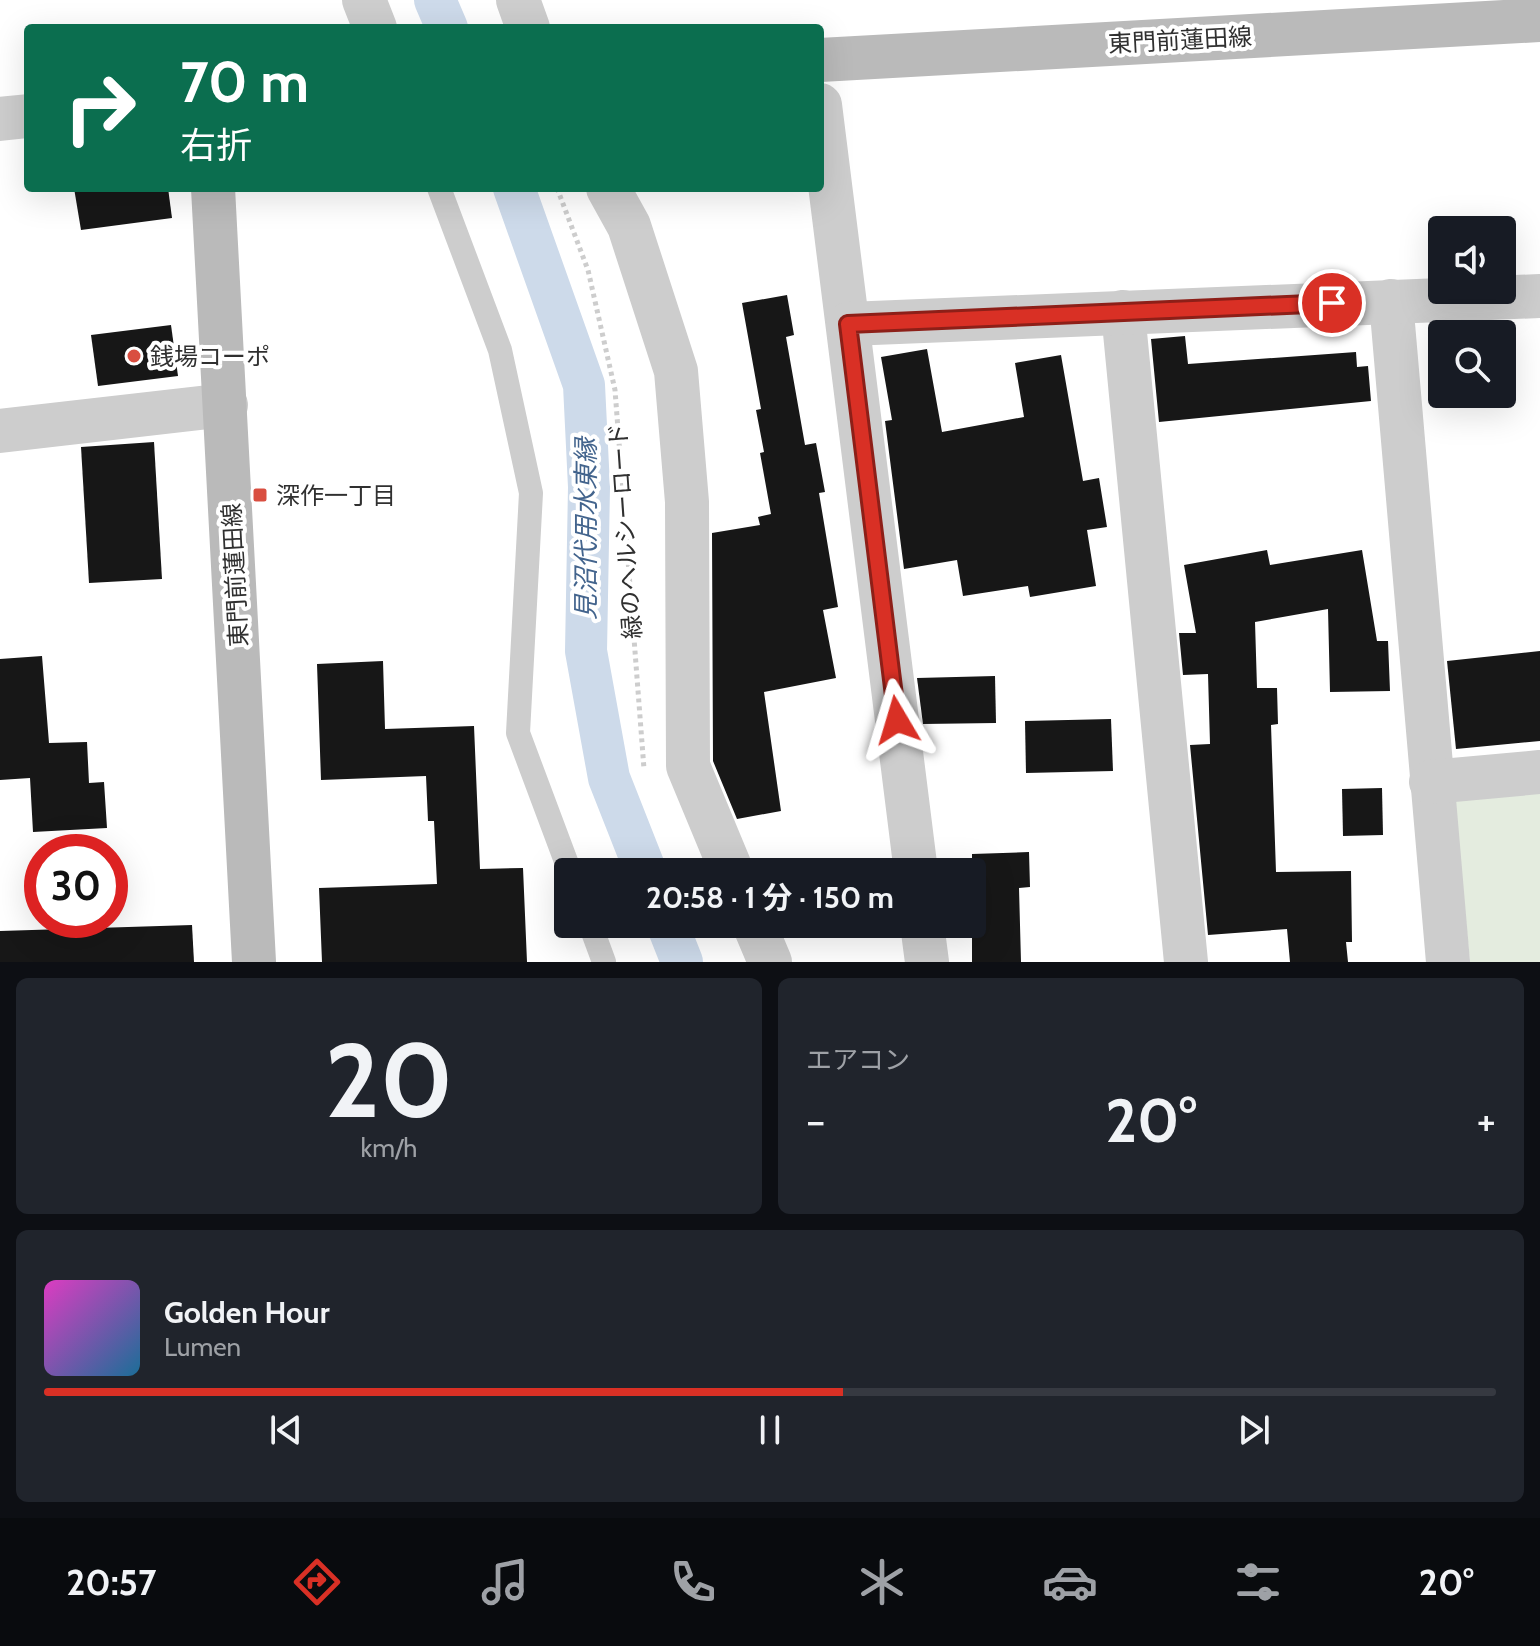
<!DOCTYPE html>
<html lang="ja">
<meta charset="utf-8">
<style>
body{margin:0;font-family:Cabin,"Noto Sans JP",sans-serif;background:#20242c;color:#f1f3f6;height:100vh;display:flex;flex-direction:column;font-size:30px;white-space:nowrap}
*{box-sizing:border-box;margin:0}
p{font-size:26px;color:#9ea1a6}
.icon{flex:none;width:44px;height:44px;fill:none;stroke:currentColor;stroke-width:2;stroke-linecap:round;stroke-linejoin:round}
.map{position:relative;height:962px;overflow:hidden}
.panel{display:flex;flex-direction:column;gap:16px;padding:16px;background:#0d0f14;flex:1}
.panel>*{flex:none}
.banner{position:absolute;left:24px;top:24px;width:800px;height:168px;border-radius:8px;box-shadow:0 8px 32px #0002;background:#0b6e4f;color:#fff;overflow:hidden}
.controls{position:absolute;left:1428px;top:216px;display:grid;gap:16px}
.controls a{display:grid;place-items:center;width:88px;height:88px;border-radius:8px;background:#171b24;box-shadow:0 8px 32px #0002;font-size:40px}
.speed{position:absolute;left:24px;top:834px;display:flex;gap:16px;font-size:40px;font-weight:700;text-align:center}
.speed>*{display:grid;place-content:center;width:104px;height:104px;border-radius:50%;background:#171b24;box-shadow:0 8px 32px #0002;line-height:1}
.speed .limit{border:12px solid #d22;background:#fff;color:#111}
.pin{position:absolute;display:grid;place-items:center;width:68px;height:68px;color:#fff;margin:-34px;border:4px solid #fff;border-radius:50%;box-shadow:0 2px 8px #0007}
.me{position:absolute;width:88px;margin:-44px;rotate:353deg;stroke-linejoin:round;filter:drop-shadow(0 0 6px #0008)}
.turn{display:flex;align-items:center;gap:28px;height:168px;padding:0 24px;font-size:36px}
.turn .icon{width:104px;height:104px;stroke-width:2.5}
.turn b{display:block;font-size:56px;line-height:68px}
.big{font-size:60px;font-weight:700;line-height:1.1}
.panel .card{flex:1;display:flex;flex-direction:column;justify-content:center;gap:12px;min-width:0;padding:0 28px;border-radius:12px;background:#20242c}
.panel .dial{align-items:center;gap:0}
.dial b{font-size:104px;line-height:1}
.song{display:flex;align-items:center;gap:24px}
.cover{width:96px;height:96px;border-radius:12px;background:linear-gradient(135deg,hsl(310 70% 55%),hsl(200 70% 35%))}
.played{height:8px;border-radius:4px;background:linear-gradient(90deg,#d93025 55%,#363941 55%)}
.keys{display:flex;justify-content:space-around;direction:ltr}
.heat{display:flex;justify-content:space-between;align-items:center;font-size:44px;direction:ltr}
.panel .tiles{flex:1;display:grid;gap:16px;grid-template-columns:1fr 1fr}
.card:last-child{grid-column:span 2}
.trip{position:absolute;left:554px;top:858px;width:432px;height:80px;border-radius:8px;background:#171b24;box-shadow:0 8px 32px #0002;font-weight:700;line-height:80px;text-align:center}
.dock{display:flex;height:128px;justify-content:space-around;align-items:center;background:#090b0e;color:#9ea1a6}
.dock .icon{width:56px;height:56px}
.dock .active{color:#d93025}
.dock b{font-size:36px;color:#f1f3f6}
.map>svg:first-child{display:block}
</style>
<div class="map">
<svg width="1540" height="962" viewBox="0 0 1540 962">
<rect width="100%" height="100%" fill="#fff"/>
<path fill="#e4ecdf" d="M1540,790V962H1470L1454,799Z"/>
<g fill="none" stroke-linecap="round" stroke-linejoin="round">
<g stroke="#cddaea" stroke-width="42">
<path d="M435,0L447,28"/>
<path d="M514,188L584,385L589,487L586,651L609,778L646,872"/>
<path d="M667,924L682,962"/>
</g>
</g>
<g fill="#171717">
<path d="M74,188H168L172,218L81,230Z"/>
<path d="M787,295L794,335L786,337L805,445L816,443L825,492L819,493L838,607L823,610L836,678L764,692L781,811L737,819L713,761L712,533L760,525L758,517L771,514L760,453L764,452L756,410L761,409L742,303Z"/>
<path d="M171,325L178,376L98,386L91,335Z"/>
<path d="M1185,336L1188,364L1356,352L1357,367L1368,366L1371,401L1159,422L1151,339Z"/>
<path d="M927,349L942,432L1024,417L1015,363L1061,355L1083,481L1099,478L1107,527L1087,530L1096,586L1030,597L1028,586L963,596L957,560L904,569L885,421L892,420L881,357Z"/>
<path d="M154,442L162,579L89,583L81,447Z"/>
<path d="M1267,550L1270,565L1362,550L1377,641H1388L1390,691L1330,692L1328,609L1255,622L1257,688H1277L1278,724L1271,725L1276,872L1351,871L1352,942H1346L1348,962H1290L1287,929L1208,935L1190,745L1210,744L1208,674L1183,675L1179,633H1196L1184,565Z"/>
<path d="M1540,651V741L1456,749L1447,661Z"/>
<path d="M42,656L49,743L87,742L89,783L104,782L107,828L33,832L30,778L0,780V659Z"/>
<path d="M383,661L385,729L474,726L480,869L523,868L527,962H322L319,888L437,884L434,821H428L426,776L321,780L317,664Z"/>
<path d="M995,676L996,723L923,724L917,678Z"/>
<path d="M1111,719L1113,771L1026,773L1025,721Z"/>
<path d="M1382,788L1383,835L1343,836L1342,789Z"/>
<path d="M1029,852L1030,887L1019,888L1021,962H972V854Z"/>
<path d="M192,925L194,962H0V931Z"/>
</g>
<g fill="none" stroke-linecap="round" stroke-linejoin="round">
<path stroke="#cdcdcd" stroke-width="5" stroke-dasharray="4 4" stroke-linecap="butt" d="M557,188L588,270L615,390L644,769"/>
<g stroke="#cdcdcd" stroke-width="24">
<path d="M439,188L500,350L531,493L518,733L570,872"/>
<path d="M590,924L604,962"/>
</g>
<g stroke="#cdcdcd" stroke-width="44">
<path d="M364,0L375,28"/>
<path d="M518,0L528,28"/>
<path d="M820,105L916,872"/>
<path d="M608,188L629,226L676,371L687,502L688,766L732,872"/>
<path d="M1391,301L1448,962"/>
<path d="M1123,312L1186,962"/>
<path d="M848,324L1540,296"/>
<path d="M0,431L226,405"/>
<path d="M1431,782L1540,772"/>
<path d="M754,924L770,962"/>
<path d="M922,924L927,962"/>
</g>
<path stroke="#cdcdcd" stroke-width="44" d="M0,119L28,116"/>
<g stroke="#bababa" stroke-width="44">
<path d="M820,60L1540,20"/>
<path d="M213,188L254,962"/>
</g>
</g>
<g fill="none" stroke-linecap="round" stroke-linejoin="round">
<defs>
<path id="route" d="M897,720L848,324L1332,303"/>
</defs>
<use href="#route" stroke="#8d1f18" stroke-width="20"/>
<use href="#route" stroke="#d93025" stroke-width="14"/>
</g>
<g fill="#d94e40" stroke="#fff" stroke-width="3">
<circle cx="134" cy="356" r="8"/>
<rect x="252" y="487" width="16" height="16" rx="4"/>
</g>
<g text-anchor="middle" dominant-baseline="central" stroke-width="8" stroke-linejoin="round" paint-order="stroke">
<g font-size="24" fill="#303030" stroke="#fff">
<text transform="translate(1180 40) rotate(-3)">東門前蓮田線</text>
<text transform="translate(625 531) rotate(-94)">緑のヘルシーロード</text>
<text transform="translate(235 575) rotate(-93)">東門前蓮田線</text>
</g>
<g font-size="24" fill="#303030" stroke="#fff" text-anchor="start">
<text x="150" y="356">銭場コーポ</text>
<text x="276" y="495">深作一丁目</text>
</g>
<g font-size="26" font-style="italic" fill="#43648d" stroke="#fff">
<text transform="translate(586 529) rotate(-90)">見沼代用水東縁</text>
</g>
</g>
</svg>
<div class="controls">
<a><svg class="icon" aria-label="sound" viewBox="0 0 24 24"><path d="M4 9h4l5-4v14l-5-4H4zM17 9q2 3 0 6"/></svg></a>
<a><svg class="icon" aria-label="search" viewBox="0 0 24 24"><circle cx="10" cy="10" r="6"/><path d="M15 15l6 6"/></svg></a>
</div>
<div class="speed"><div class="limit">30</div></div>
<div class="pin" style="left:1332px;top:303px;background:#d93025"><svg class="icon" aria-label="arrive" viewBox="0 0 24 24"><path d="M6 21V4h12l-3 4 3 4H6"/></svg></div>
<svg class="me" style="left:897px;top:720px" viewBox="-20 -20 40 40"><path d="M0-17L14 15 0 8-14 15z" fill="#d93025" stroke="#fff" stroke-width="4"/></svg>
<div class="trip">20:58 · 1 分 · 150 m</div>
<div class="banner">
<div class="turn"><svg class="icon" aria-label="right" viewBox="0 0 24 24"><path d="M7 20v-9h11M14 6l5 5-5 5"/></svg><div><b>70 m</b>右折</div></div>
</div>
</div>
<section class="panel">
<div class="tiles">
<div class="card dial"><b>20</b><p>km/h</p></div>
<div class="card"><p>エアコン</p>
<div class="heat"><a>−</a><b class="big">20°</b><a>+</a></div>
</div>
<div class="card">
<div class="song"><i class="cover"></i><div><b>Golden Hour</b><p>Lumen</p></div></div>
<div class="played"></div>
<div class="keys"><svg class="icon" aria-label="previous" viewBox="0 0 24 24"><path d="M18 5L8 12l10 7zM5 5v14"/></svg><svg class="icon" aria-label="pause" viewBox="0 0 24 24"><path d="M8 5v14M16 5v14"/></svg><svg class="icon" aria-label="next" viewBox="0 0 24 24"><path d="M6 5l10 7-10 7zM19 5v14"/></svg></div>
</div>
</div>
</section>
<nav class="dock">
<b>20:57</b>
<svg class="icon active" aria-label="directions" viewBox="0 0 24 24"><path d="M12 3l9 9-9 9-9-9zM9 14v-3h6M13 9l2 2-2 2"/></svg>
<svg class="icon" aria-label="music" viewBox="0 0 24 24"><path d="M9 18V5l10-2v13"/><circle cx="6" cy="18" r="3"/><circle cx="16" cy="16" r="3"/></svg>
<svg class="icon" aria-label="phone" viewBox="0 0 24 24"><path d="M5 4h4l2 5-3 2q2 4 5 5l2-3 5 2v4C11 20 4 13 5 4z"/></svg>
<svg class="icon" aria-label="climate" viewBox="0 0 24 24"><path d="M12 3v18M4 7l16 10M4 17L20 7"/></svg>
<svg class="icon" aria-label="car" viewBox="0 0 24 24"><path d="M5 17H2v-5l4-1 3-4h7l3 4 3 1v5h-3M9 17h6M6 11h13"/><circle cx="7" cy="17" r="2"/><circle cx="17" cy="17" r="2"/></svg>
<svg class="icon" aria-label="filters" viewBox="0 0 24 24"><path d="M4 7h16M4 17h16"/><circle cx="9" cy="7" r="2"/><circle cx="15" cy="17" r="2"/></svg>
<b>20°</b>
</nav>
